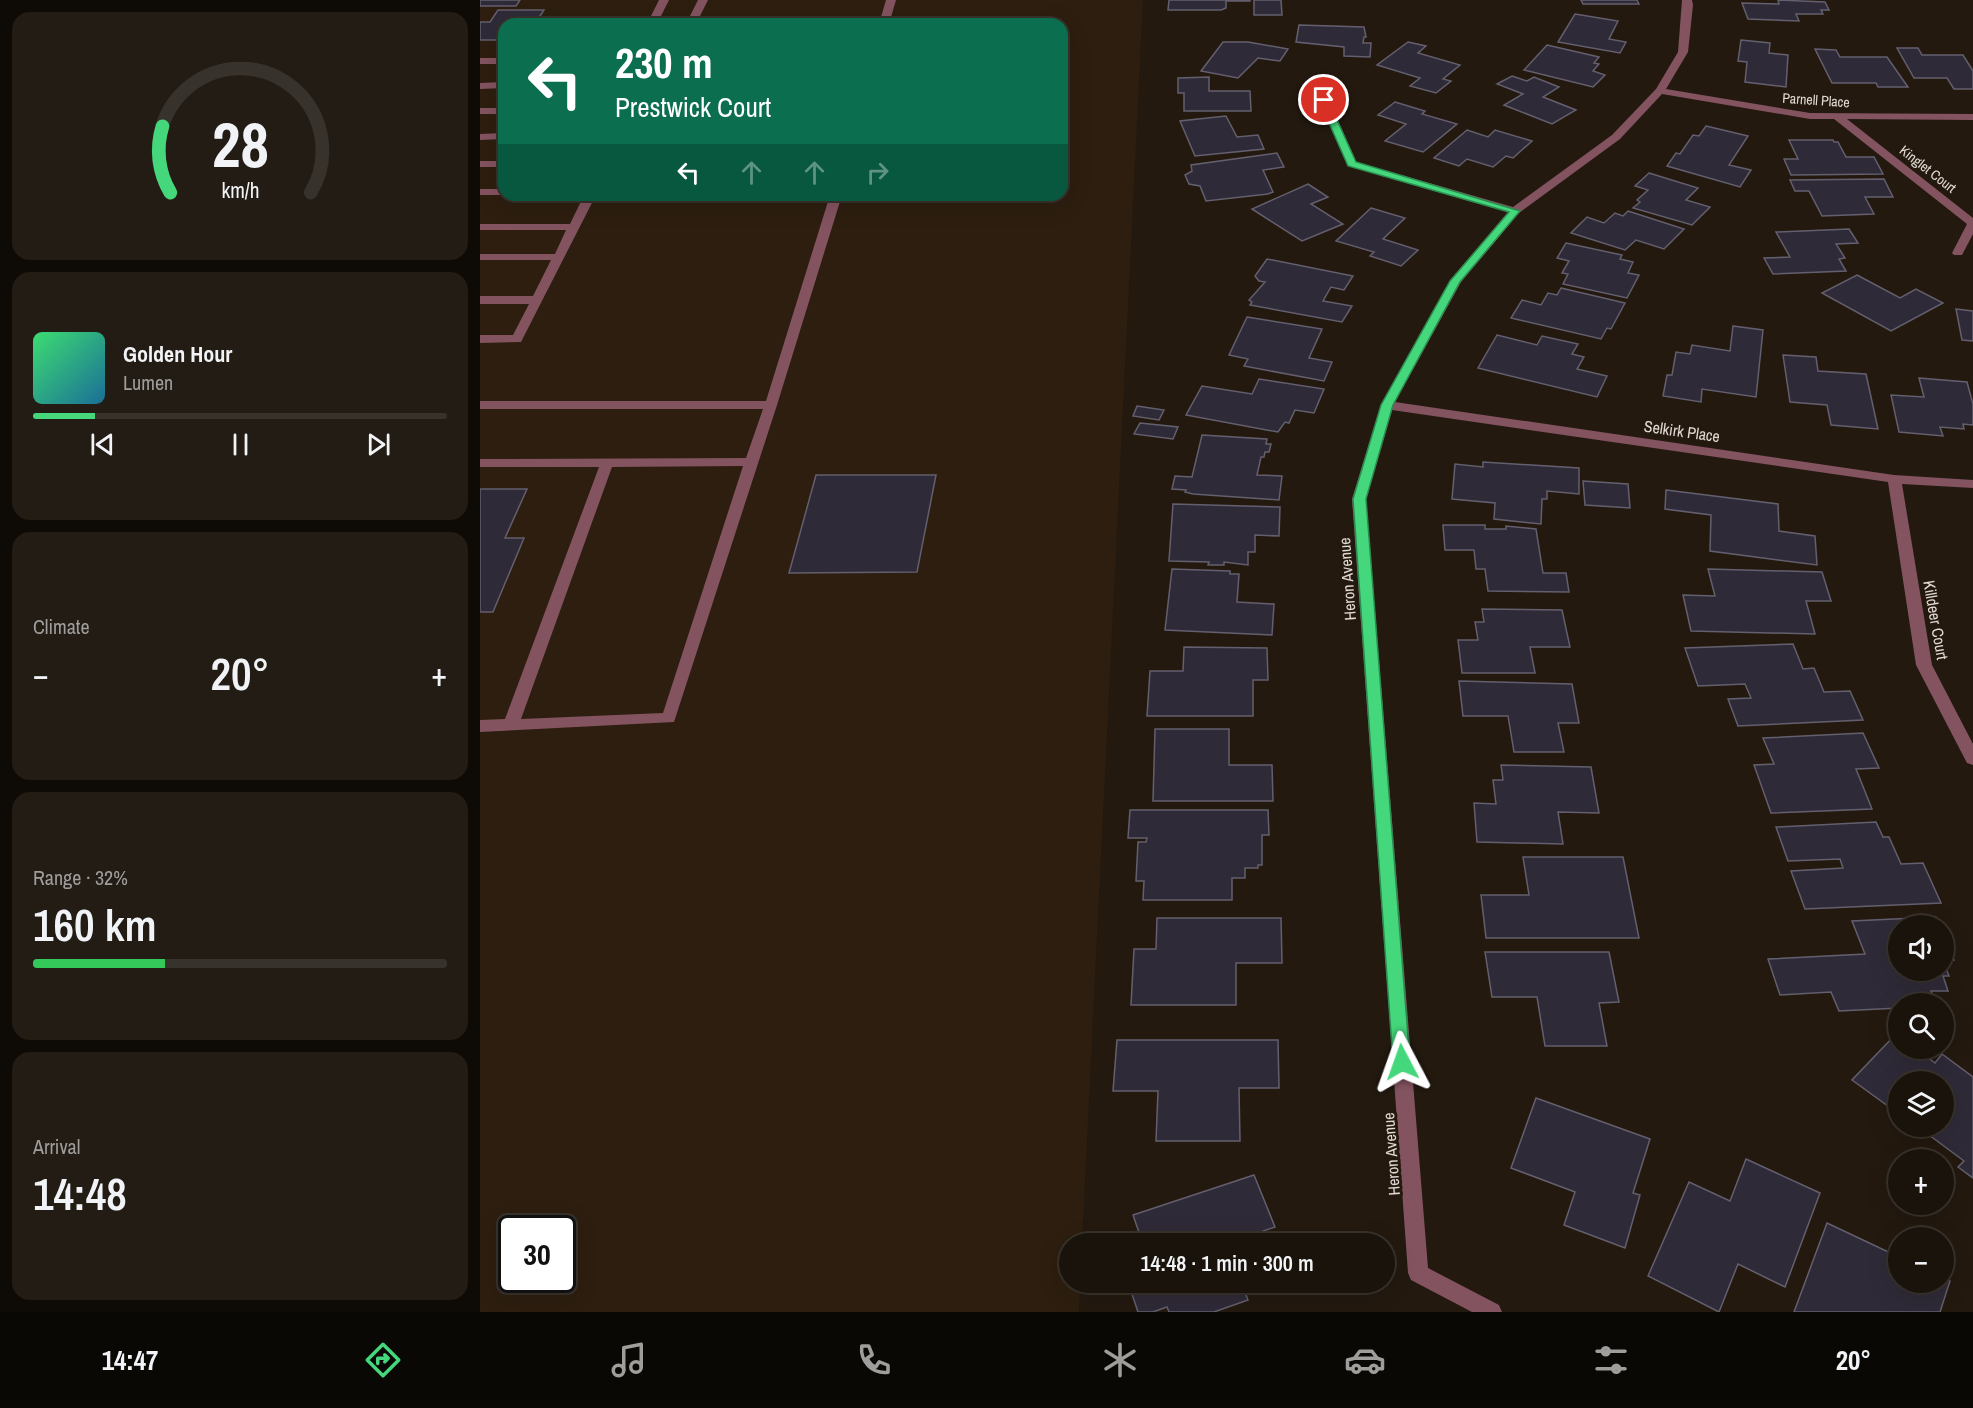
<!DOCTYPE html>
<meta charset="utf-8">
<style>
body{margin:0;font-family:"Archivo Narrow",sans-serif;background:#231c14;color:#f1f3f6;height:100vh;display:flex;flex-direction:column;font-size:22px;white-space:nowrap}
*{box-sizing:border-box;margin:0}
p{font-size:20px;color:#9f9e9d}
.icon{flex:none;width:33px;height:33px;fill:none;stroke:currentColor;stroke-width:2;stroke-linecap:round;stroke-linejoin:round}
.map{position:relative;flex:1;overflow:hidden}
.sheet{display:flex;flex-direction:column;gap:12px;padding:12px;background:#0e0a06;width:480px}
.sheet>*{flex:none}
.hud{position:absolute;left:18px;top:18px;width:570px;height:183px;border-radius:18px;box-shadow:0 6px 24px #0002,0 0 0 2px #38322c;background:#0b6e4f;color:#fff;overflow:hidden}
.controls{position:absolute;left:1408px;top:915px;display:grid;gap:12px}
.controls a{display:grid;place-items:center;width:66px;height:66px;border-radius:50%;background:#1a130b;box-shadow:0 6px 24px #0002,0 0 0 2px #38322c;font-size:30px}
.speed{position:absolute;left:18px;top:1215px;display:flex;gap:12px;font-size:30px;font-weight:700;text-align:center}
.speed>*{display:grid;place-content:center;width:78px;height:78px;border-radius:50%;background:#1a130b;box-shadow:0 6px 24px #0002,0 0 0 2px #38322c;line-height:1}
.speed .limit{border:3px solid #111;border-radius:9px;background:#fff;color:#111}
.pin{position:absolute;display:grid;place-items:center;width:51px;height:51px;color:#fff;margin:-26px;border:3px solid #fff;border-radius:50%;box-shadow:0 2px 6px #0007}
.me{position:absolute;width:66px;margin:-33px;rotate:356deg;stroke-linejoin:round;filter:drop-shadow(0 0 4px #0008)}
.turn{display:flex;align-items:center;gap:21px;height:126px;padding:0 18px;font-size:27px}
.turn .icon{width:78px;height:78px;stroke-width:2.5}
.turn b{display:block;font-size:42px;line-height:51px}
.lanes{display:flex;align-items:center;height:57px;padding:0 18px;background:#0003;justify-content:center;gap:30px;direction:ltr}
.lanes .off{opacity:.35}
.big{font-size:45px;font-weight:600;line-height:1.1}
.sheet .card{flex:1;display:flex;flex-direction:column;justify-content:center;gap:9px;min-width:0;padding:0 21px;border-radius:18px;background:#231c14}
.sheet .dial{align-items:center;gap:0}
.dial svg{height:156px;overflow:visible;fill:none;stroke:#38322c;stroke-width:7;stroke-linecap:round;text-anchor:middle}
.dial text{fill:#f1f3f6;stroke:none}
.song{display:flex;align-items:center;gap:18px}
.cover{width:72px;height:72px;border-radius:9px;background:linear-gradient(135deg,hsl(140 70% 55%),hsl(200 70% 35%))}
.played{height:6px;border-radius:3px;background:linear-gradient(90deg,#44d77b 15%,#38322c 15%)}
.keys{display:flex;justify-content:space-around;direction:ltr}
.heat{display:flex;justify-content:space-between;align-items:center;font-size:33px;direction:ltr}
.charge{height:9px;border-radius:4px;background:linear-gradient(90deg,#34c759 32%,#38322c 0)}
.trip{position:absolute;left:579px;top:1233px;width:336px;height:60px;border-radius:30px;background:#1a130b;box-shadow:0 6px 24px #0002,0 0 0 2px #38322c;font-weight:600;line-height:60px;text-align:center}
.tab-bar{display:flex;height:96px;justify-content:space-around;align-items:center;background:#0a0804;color:#9f9e9d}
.tab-bar .icon{width:42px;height:42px}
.tab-bar .on{color:#44d77b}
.tab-bar b{font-size:27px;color:#f1f3f6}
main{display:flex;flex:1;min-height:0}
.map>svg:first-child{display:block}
</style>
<main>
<section class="sheet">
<div class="card dial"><svg viewBox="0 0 100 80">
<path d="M14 69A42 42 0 1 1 86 69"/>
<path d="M14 69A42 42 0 0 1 10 35" stroke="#44d77b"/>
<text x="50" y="56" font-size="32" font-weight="700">28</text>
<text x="50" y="72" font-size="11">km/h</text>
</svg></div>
<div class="card">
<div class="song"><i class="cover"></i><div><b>Golden Hour</b><p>Lumen</p></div></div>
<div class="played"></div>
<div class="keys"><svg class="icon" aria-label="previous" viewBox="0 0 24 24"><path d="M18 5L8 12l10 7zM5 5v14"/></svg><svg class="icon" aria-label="pause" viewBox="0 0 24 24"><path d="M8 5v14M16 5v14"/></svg><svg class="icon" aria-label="next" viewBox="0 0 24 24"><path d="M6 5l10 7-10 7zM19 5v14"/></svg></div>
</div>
<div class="card"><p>Climate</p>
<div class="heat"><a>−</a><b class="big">20°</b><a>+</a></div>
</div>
<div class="card"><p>Range · 32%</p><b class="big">160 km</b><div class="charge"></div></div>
<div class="card"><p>Arrival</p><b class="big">14:48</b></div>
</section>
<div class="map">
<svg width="1493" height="1312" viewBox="0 0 1493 1312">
<rect width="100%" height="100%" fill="#23190f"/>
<path fill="#2d1e0f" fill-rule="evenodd" d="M0,0H663L602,1243L590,1244V1282L600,1283L599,1312H0ZM24,24H582V195H24ZM32,1228H82V1280H32Z"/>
<g fill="#2f2a37" stroke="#645f6e" stroke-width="1.5">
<path d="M0,0H40L36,6H0Z"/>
<path d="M689,0H770V1H746V8L741,10H688Z"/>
<path d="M774,0H801L802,15H774Z"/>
<path d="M1101,0H1157L1159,4H1103Z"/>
<path d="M1298,0L1345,2L1349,10H1341L1343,14H1316L1319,21L1268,19L1262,3L1299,4Z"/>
<path d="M18,10H64L56,22L24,24V40H0V22H10Z"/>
<path d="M1095,14L1138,21L1129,39L1146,42L1140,53L1078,42Z"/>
<path d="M819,25L884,27L886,37H884L883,43H891L890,57L864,56V47L816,42Z"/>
<path d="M1261,40L1290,43L1289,53L1308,55L1306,87L1265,82L1267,62L1258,61Z"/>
<path d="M743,42H768L808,49L800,61L778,58L758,78L721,71Z"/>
<path d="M928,42L946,46L938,53L980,65L963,79L971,81L956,93L930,86L940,78L897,65Z"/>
<path d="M1067,45L1119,57L1114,63L1119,64L1113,71L1125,75L1113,87L1044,70Z"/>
<path d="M1417,48H1438L1442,55H1483L1493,71V89H1474L1467,78H1434Z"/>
<path d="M1335,49L1356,50L1360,57H1407L1428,87H1398L1396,83H1352Z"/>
<path d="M1032,76L1047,81L1054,77L1079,87L1063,97L1096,110L1072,124L1024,105L1043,94L1017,84Z"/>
<path d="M729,77V91H770L771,111H704V93H698V78Z"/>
<path d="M915,102L945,111L942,114L977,124L943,152L905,141L926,124L898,115Z"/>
<path d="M746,116L757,137L778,135L784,149L715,156L700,121Z"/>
<path d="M1226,126L1268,136L1249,165L1271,170L1260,187L1187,166L1196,153L1200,154L1213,135L1219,136Z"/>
<path d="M987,130L1008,137L1015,130L1052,141L1033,158L1026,156L1013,167L987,159L979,166L954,158Z"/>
<path d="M1309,140H1353L1354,142H1358L1366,157H1394L1403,174L1311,175L1304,159H1318Z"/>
<path d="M797,153L804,167L783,170L793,192L788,194L726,201L720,186L709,184L705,175L712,171L711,165Z"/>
<path d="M1169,173L1218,188L1206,200L1230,207L1212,225L1153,208L1160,202L1157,200L1168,190L1155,186Z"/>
<path d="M1404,179L1413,197H1385L1394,214L1342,216L1329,191H1315L1310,180Z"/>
<path d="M828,184L848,197L831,204L863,224L822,241L772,209Z"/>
<path d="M891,208L925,218L903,239L938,250L921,266L890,256L894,252L856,241Z"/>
<path d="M1148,211L1204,229L1184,249L1156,240L1145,250L1091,233L1107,217L1124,223L1135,213L1143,216Z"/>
<path d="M1369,229L1378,243L1356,244L1365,258L1359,259L1366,271L1293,274L1284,258L1310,257L1296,232Z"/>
<path d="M1086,243L1142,255L1140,259L1153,262L1148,273L1159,275L1147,298L1083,284L1088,274L1082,273L1089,261L1077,258Z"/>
<path d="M787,259L873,276L864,290L851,287L843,301L872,306L862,322L770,305L772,302L769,300L785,282L779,281L775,276Z"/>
<path d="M1377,275L1420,298L1436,289L1463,303L1411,331L1342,293Z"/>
<path d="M1081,288L1145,303L1131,329L1127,328L1121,339L1031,318L1042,300L1061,305L1068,293L1077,295Z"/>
<path d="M1476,309L1493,311V341L1482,340Z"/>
<path d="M767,317L842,329L829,358L852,362L844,381L764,366L768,359L749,355Z"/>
<path d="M1253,326L1283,330L1276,397L1222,389L1221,402L1183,396L1187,375H1192L1196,352L1210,354L1212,345L1250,351Z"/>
<path d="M1017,335L1057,345L1062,336L1098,344L1092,354L1104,357L1097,369L1127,376L1117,397L998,368Z"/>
<path d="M1303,355L1336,357L1338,371L1386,374L1398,429L1351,425L1347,405L1310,402Z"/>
<path d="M1439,378L1487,382L1493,404V425L1483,424L1484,429L1460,427L1463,436L1419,432L1411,395L1444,397Z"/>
<path d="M779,379L844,389L834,413L815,410L809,423L805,422L798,432L706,415L722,386L772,394Z"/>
<path d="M657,406L684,410L679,420L653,416Z"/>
<path d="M660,423L698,427L693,439L654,434Z"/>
<path d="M722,435L787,439L786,444H791L789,452H785L784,457H781L777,475L802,476L799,500L713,494L705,492L706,490L692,489L695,476L712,477Z"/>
<path d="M1003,462L1099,468V494L1067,491V499H1062L1061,524L1014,519L1015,503L972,499L975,464L1003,467Z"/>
<path d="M336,475H456L437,572L309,573Z"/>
<path d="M1103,481L1148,484L1150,508L1105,505Z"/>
<path d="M0,489H47L25,538H44L13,612H0Z"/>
<path d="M1186,490L1298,504L1299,531L1335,536L1337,565L1230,551L1231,515L1185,509Z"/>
<path d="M693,504L800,507L799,536L775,535V552H768V565L744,562V565H728L729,562L689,561Z"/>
<path d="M963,525H1005V529H1026V526L1056,529L1063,573H1086L1089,592L1008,591L1005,569H996L994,550H965Z"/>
<path d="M692,569L750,571V574H759L757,602L794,604L792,635L685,630Z"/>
<path d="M1228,569L1342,572L1351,601H1326L1335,634L1211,631L1203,595L1235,596Z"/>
<path d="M1002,609L1082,610L1090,647H1050L1055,673H982L978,640H998L995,622H1004Z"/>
<path d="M1313,644L1323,669L1334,668L1344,692L1370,691L1383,720L1258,726L1248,699L1271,698L1265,684L1218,686L1205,648Z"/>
<path d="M704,647L787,648L788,680H773V716H667L670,671H703Z"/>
<path d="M979,681L1092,684L1099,723H1078L1084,752H1034L1028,716H983Z"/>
<path d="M675,729H749V765H792L793,801H673Z"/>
<path d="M1383,733L1399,768L1376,769L1392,809L1291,813L1274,765L1294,764L1283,738Z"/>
<path d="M1021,765L1111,767L1119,813L1078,812L1083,844L997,842L994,803L1016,804L1013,780H1023Z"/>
<path d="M650,810H788L789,835H782V865H778V868H765V878H752V900H663L664,881H656L658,842H666L667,838H648Z"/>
<path d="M1396,822L1403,837H1409L1421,864L1443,863L1461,903L1325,909L1311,871L1363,868L1360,859L1308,861L1296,827Z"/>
<path d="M1043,857H1143L1159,938H1006L1001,895H1049Z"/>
<path d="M1456,917L1460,926H1419V970H1464V963L1469,976H1463L1468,991H1451L1456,1004H1419V1008L1359,1011L1351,992L1300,995L1288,959L1385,954L1372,921Z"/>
<path d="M677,918H801L802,963H756V1005H651L654,949H676Z"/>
<path d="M1464,935L1474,960H1464Z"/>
<path d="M1005,952H1129L1139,1002L1119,1003L1127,1046H1065L1057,997H1012Z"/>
<path d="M1415,1035L1419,1038V1048H1435L1455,1063L1462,1054L1493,1077V1178L1478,1167L1484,1161L1437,1126H1464V1082H1419V1114L1372,1080Z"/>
<path d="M637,1040H798L799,1088H759L760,1141H676L678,1091H633Z"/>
<path d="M1056,1098L1170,1139L1153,1193L1160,1195L1145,1248L1084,1225L1095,1192L1031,1168Z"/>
<path d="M1266,1159L1340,1193L1305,1287L1258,1264L1239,1312L1168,1276L1209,1182L1250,1201Z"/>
<path d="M774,1175L795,1227L746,1244H663L653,1215Z"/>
<path d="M1347,1223L1419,1257V1282H1464V1279L1470,1281L1460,1312H1314Z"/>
<path d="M648,1282H761L768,1300L734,1312H689L687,1307L673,1312H658Z"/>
</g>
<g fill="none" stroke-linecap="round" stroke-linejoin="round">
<g fill="#835360" fill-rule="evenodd">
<path d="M179,0H189L177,24H167Z"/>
<path d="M218,0H228L216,24H206Z"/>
<path d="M406,0H416L409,24H399Z"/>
<path d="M1202,0H1212L1213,5L1208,52L1186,89L1330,113L1493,114V120L1367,119L1493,218V234L1482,255H1474L1472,253L1487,224L1354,119H1330L1182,94L1140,139L1039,213L981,282L915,402L1414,475L1493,480V488L1422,484L1452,665L1493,744V765L1487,763L1436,665L1408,482L912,410L886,499L948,1268L1019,1305L1022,1312H992L931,1280L928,1273L872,499L901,405L970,281L1028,212L868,166L839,100L844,97L849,100L876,162L1033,207L1132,135L1176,89L1198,52Z"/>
<rect x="0" y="58" width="24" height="6"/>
<path d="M24,82V88L0,89V83Z"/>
<rect x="0" y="108" width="24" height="6"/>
<path d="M24,133V139L0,140V134Z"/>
<rect x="0" y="161" width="24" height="6"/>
<path d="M0,189H24L25,195H0Z"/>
<path d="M104,195H116L41,342L0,343V335H33L49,304H0V296H53L71,260H0V254H75L86,230H0V224H90Z"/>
<path d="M350,195H362L297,405L194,722L0,732V720L25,719L119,467H0V459L266,458L283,409H0V401H286ZM263,466L183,713L41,719L132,467Z"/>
</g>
</g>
<path fill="#44d77b" stroke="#2c8c50" stroke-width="1.5" d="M844,97L848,100L876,162L1040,211L980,282L913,405L886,499L930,1062L928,1067L922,1069L916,1067L913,1062L873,499L901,405L970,281L1029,212L868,166L839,100Z"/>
<g text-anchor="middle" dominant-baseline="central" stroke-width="6" stroke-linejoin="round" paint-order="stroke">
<g font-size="14" fill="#e1d9d3" stroke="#23190f">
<text transform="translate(1336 100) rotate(4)">Parnell Place</text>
<text transform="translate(1448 169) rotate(38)">Kinglet Court</text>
</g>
<g font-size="16" fill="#e1d9d3" stroke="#23190f">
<text transform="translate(1202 431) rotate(8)">Selkirk Place</text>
<text transform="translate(867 579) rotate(-94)">Heron Avenue</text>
<text transform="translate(1456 620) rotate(80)">Killdeer Court</text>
<text transform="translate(911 1154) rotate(-94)">Heron Avenue</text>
</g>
</g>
</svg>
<div class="controls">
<a><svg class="icon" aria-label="sound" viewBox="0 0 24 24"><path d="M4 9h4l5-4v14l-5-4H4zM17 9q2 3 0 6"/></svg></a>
<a><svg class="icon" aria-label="search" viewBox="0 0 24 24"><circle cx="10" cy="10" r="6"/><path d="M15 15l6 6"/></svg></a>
<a><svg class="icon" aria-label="layers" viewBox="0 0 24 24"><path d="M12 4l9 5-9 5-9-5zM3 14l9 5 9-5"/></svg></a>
<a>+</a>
<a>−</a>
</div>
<div class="speed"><div class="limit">30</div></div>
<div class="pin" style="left:844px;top:100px;background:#d93025"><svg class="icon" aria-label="arrive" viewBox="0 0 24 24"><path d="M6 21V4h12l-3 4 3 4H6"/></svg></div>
<svg class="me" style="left:922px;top:1062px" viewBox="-20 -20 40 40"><path d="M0-17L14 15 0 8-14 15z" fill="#44d77b" stroke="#fff" stroke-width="4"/></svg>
<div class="trip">14:48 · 1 min · 300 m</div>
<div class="hud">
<div class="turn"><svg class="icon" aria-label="left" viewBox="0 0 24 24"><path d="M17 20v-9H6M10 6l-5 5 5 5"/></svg><div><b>230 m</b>Prestwick Court</div></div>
<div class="lanes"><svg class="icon" aria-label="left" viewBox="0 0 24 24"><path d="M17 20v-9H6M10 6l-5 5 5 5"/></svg><svg class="icon off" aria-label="ahead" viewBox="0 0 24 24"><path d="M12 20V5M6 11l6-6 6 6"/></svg><svg class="icon off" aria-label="ahead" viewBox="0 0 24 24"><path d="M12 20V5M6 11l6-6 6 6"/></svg><svg class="icon off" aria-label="right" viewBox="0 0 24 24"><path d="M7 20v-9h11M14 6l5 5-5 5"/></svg></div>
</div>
</div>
</main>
<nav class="tab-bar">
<b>14:47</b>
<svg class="icon on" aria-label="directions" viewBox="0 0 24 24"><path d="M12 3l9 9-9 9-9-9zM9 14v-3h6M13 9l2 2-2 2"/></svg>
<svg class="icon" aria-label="music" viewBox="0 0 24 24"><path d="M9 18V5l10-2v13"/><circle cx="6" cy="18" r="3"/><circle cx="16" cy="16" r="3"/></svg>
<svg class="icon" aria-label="phone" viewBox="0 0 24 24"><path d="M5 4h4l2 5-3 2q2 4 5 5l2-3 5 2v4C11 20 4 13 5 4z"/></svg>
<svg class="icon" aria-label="climate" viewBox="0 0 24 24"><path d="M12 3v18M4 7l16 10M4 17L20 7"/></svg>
<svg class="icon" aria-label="car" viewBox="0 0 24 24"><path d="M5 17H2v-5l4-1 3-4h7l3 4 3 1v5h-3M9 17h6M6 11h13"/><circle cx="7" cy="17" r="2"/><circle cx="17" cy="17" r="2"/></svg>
<svg class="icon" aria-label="filters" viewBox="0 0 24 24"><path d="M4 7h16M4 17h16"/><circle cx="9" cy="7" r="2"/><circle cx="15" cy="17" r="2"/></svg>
<b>20°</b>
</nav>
